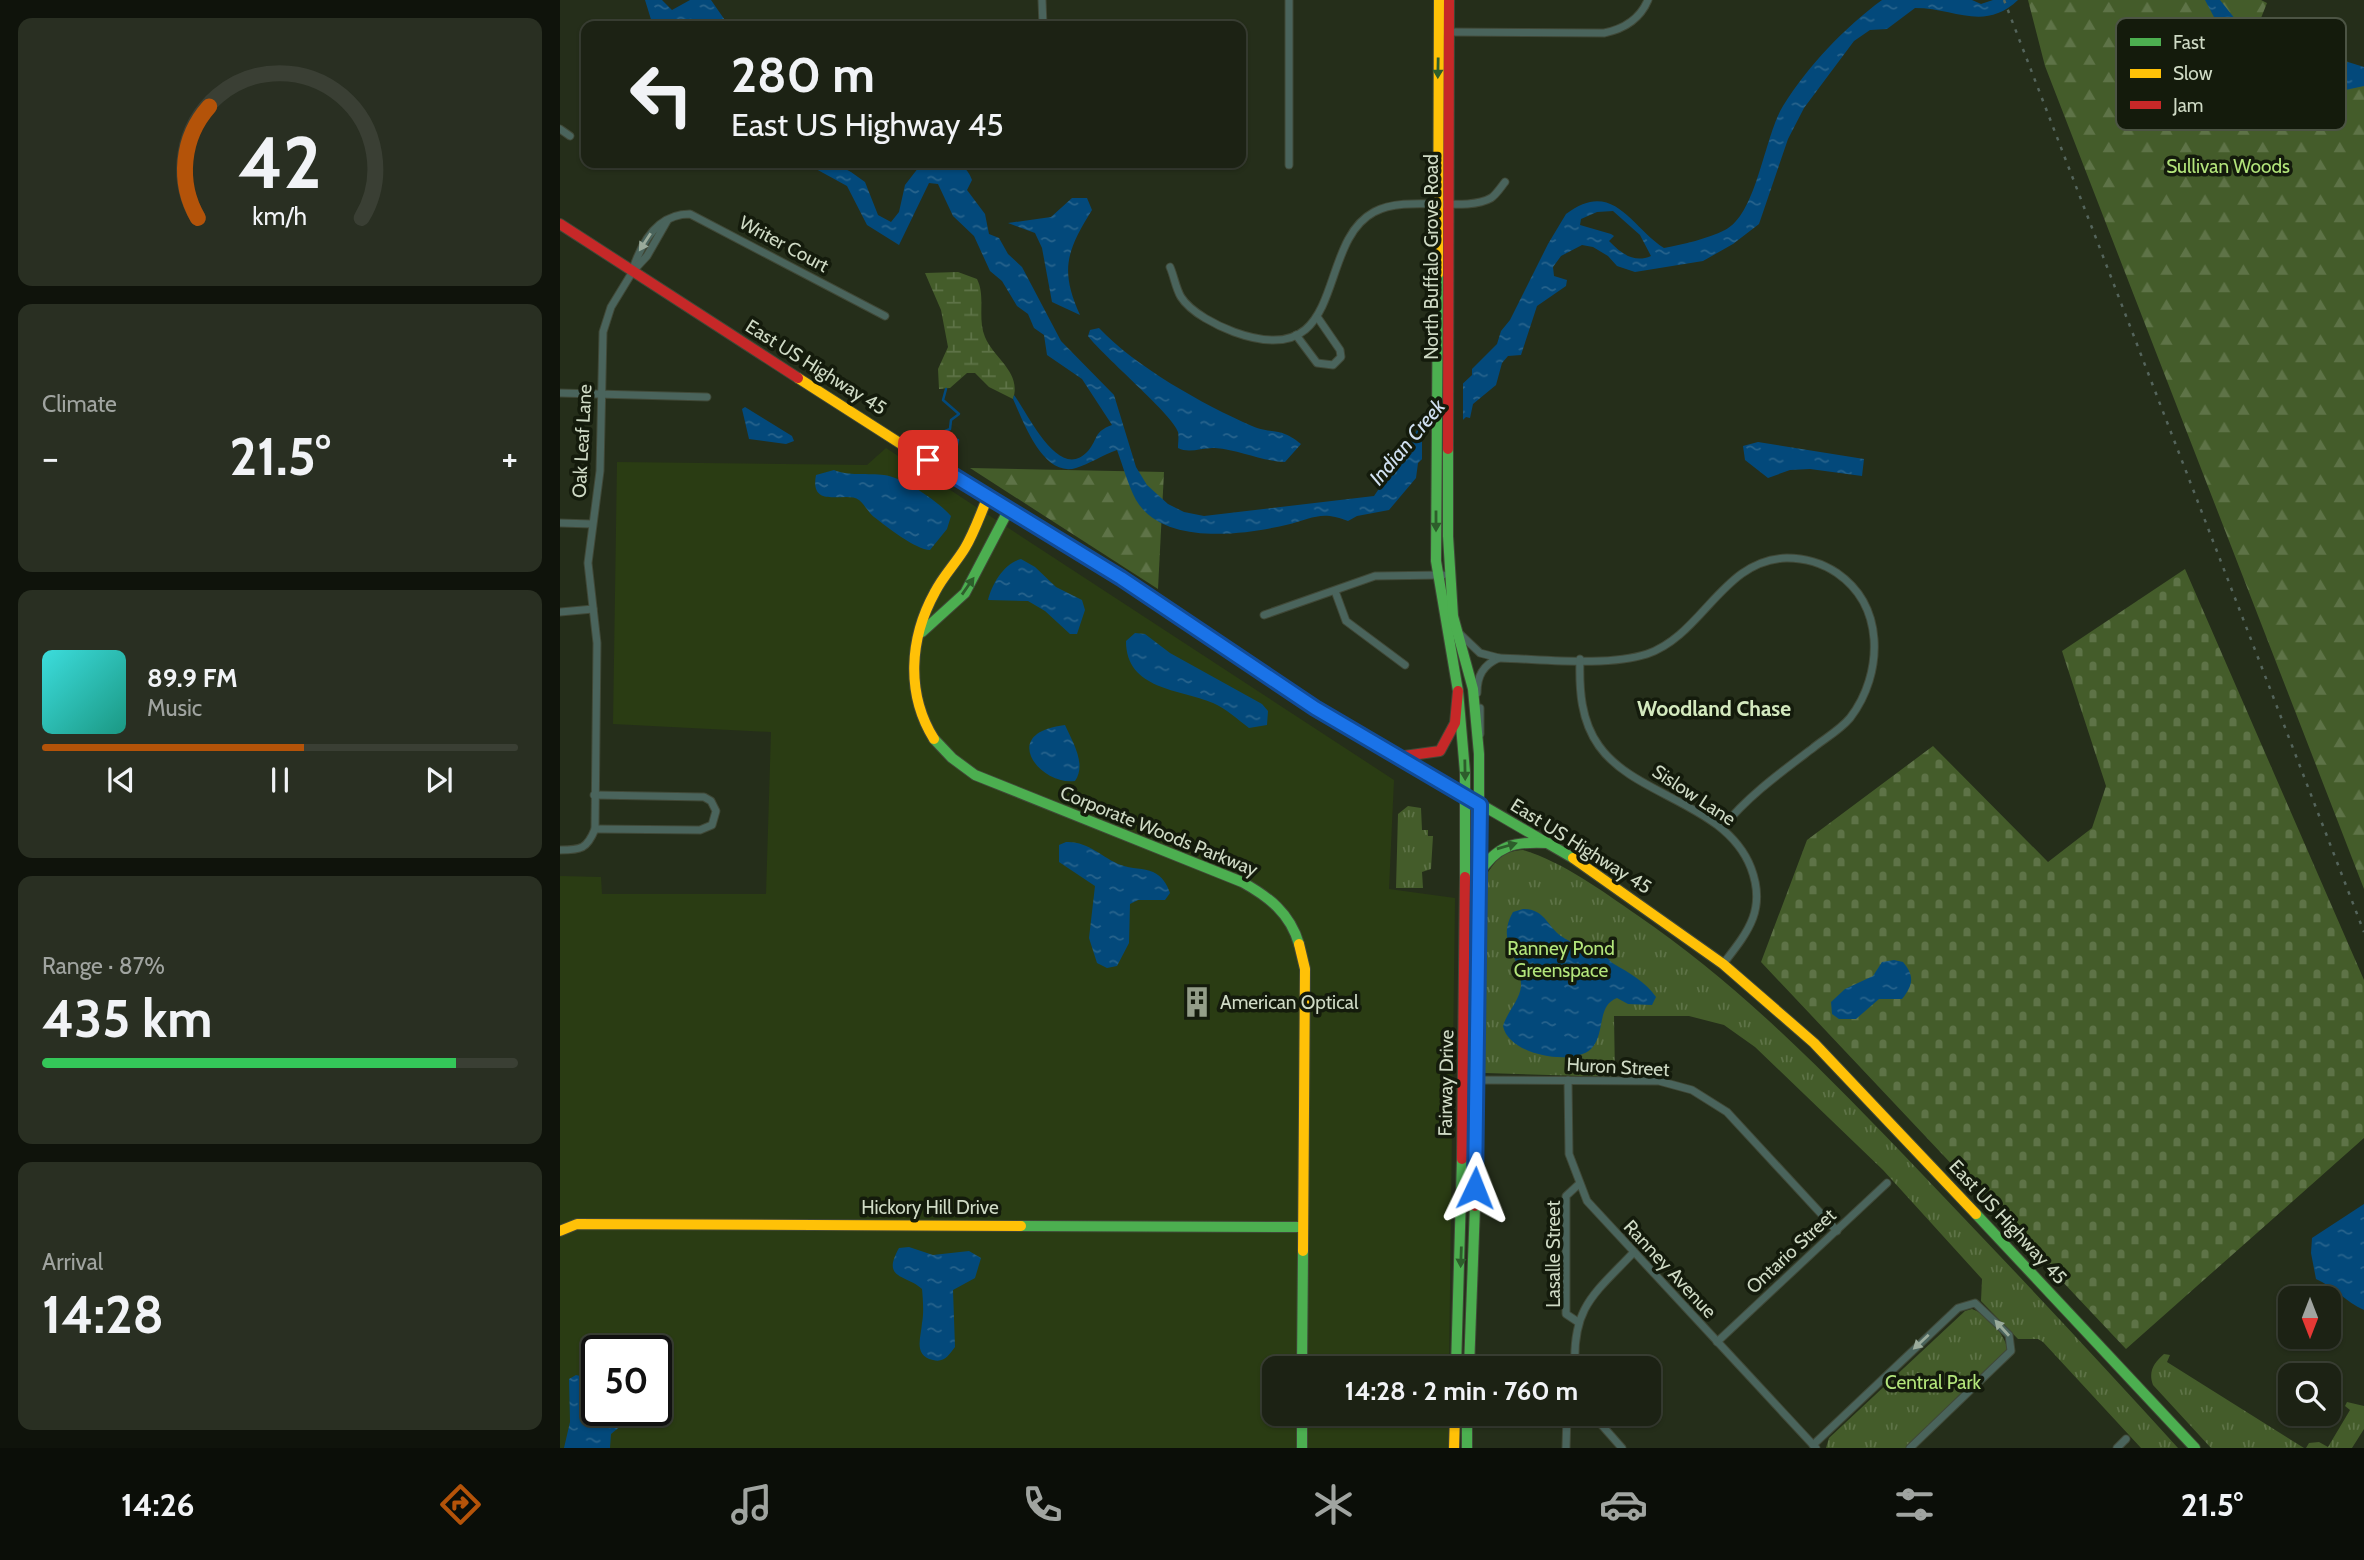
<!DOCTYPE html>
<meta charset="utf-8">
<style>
body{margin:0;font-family:Cabin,sans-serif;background:#292f22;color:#f1f3f6;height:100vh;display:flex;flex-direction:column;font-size:26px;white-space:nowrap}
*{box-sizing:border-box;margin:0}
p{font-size:23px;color:#a0a4a0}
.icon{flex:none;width:38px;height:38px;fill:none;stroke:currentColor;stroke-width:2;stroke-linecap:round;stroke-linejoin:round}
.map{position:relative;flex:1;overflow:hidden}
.sheet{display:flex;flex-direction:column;gap:18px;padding:18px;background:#0f130b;width:560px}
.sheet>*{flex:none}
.banner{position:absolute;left:21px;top:21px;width:665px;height:147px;border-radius:14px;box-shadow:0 2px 5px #0004,0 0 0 2px #3a3f34;background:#1c2214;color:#f1f3f6;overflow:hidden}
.needle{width:46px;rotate:180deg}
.fabs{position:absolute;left:1718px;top:1286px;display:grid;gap:14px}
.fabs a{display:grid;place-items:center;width:63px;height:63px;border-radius:14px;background:#1c2214;box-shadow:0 2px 5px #0004,0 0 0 2px #3a3f34;font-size:35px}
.speed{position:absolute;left:21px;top:1335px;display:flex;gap:14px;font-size:35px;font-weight:700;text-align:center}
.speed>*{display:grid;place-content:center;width:91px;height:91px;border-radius:50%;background:#1c2214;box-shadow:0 2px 5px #0004,0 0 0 2px #3a3f34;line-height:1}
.speed .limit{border:4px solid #111;border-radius:10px;background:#fff;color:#111}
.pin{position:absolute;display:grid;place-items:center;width:60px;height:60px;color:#fff;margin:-30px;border-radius:14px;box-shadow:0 4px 10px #0006}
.me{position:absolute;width:77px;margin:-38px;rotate:2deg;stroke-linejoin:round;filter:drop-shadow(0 0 5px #0008)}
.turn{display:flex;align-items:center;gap:24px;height:147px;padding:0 35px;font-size:32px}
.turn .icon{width:91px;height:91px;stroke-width:2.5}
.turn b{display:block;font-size:49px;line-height:60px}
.big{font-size:52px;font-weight:800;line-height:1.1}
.sheet .card{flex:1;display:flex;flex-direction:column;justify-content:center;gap:10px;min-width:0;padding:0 24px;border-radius:14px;background:#292f22}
.sheet .dial{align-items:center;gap:0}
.dial svg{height:182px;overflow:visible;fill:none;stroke:#3a3f34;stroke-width:7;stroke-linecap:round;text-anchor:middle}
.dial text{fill:#f1f3f6;stroke:none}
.song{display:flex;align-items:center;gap:21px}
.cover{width:84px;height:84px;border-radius:10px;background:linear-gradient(135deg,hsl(180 70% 55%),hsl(170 70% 35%))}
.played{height:7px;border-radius:4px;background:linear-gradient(90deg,#b45309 55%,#3a3f34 55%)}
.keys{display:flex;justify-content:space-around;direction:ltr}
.heat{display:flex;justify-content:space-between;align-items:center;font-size:38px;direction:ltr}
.charge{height:10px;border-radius:5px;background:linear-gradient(90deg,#34c759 87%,#3a3f34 0)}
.trip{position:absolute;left:702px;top:1356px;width:399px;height:70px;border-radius:14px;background:#1c2214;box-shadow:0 2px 5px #0004,0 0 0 2px #3a3f34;font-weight:800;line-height:70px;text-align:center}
.tab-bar{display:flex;height:112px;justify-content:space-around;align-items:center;background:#0b0e08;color:#a0a4a0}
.tab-bar .icon{width:49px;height:49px}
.tab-bar .current{color:#b45309}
.tab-bar b{font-size:32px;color:#f1f3f6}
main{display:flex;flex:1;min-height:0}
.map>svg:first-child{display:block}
</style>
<main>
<section class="sheet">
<div class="card dial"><svg viewBox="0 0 100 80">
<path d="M14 69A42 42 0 1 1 86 69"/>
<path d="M14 69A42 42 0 0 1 19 20" stroke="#b45309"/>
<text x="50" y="56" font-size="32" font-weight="700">42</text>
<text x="50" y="72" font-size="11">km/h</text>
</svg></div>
<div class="card"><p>Climate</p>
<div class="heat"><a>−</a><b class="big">21.5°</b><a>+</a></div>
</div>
<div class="card">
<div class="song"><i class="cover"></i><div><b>89.9 FM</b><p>Music</p></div></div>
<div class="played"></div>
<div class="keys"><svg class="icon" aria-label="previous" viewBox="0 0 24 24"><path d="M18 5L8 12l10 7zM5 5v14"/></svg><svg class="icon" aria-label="pause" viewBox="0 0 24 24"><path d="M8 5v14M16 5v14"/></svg><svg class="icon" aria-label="next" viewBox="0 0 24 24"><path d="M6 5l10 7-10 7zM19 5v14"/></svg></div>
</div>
<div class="card"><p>Range · 87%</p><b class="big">435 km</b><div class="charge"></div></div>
<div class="card"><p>Arrival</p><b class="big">14:28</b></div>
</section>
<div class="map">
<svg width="1804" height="1448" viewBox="0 0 1804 1448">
<defs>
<pattern id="grass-tufts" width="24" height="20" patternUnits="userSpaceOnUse" patternTransform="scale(1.75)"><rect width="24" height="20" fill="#445c2a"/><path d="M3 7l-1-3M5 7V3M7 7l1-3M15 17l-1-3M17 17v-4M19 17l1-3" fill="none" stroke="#5e7347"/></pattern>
<pattern id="forest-firs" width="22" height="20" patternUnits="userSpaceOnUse" patternTransform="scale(1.75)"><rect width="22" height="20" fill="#445c2a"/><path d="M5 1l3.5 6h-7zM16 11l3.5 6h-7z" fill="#5e7347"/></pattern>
<pattern id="wetland-marsh" width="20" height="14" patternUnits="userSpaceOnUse" patternTransform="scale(1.75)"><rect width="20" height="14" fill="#445c2a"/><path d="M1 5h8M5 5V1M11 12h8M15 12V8" fill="none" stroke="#5e7347"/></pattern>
<pattern id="cemetery-stones" width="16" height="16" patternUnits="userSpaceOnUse" patternTransform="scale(1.75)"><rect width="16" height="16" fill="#445c2a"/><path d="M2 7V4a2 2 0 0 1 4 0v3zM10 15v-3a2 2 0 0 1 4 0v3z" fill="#5e7347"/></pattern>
<pattern id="water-ripples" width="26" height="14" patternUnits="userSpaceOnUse" patternTransform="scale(1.75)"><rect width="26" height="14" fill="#03497b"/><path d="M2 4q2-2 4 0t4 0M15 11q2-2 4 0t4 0" fill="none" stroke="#27638c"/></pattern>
</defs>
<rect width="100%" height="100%" fill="#252e1a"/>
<path fill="#2a3c13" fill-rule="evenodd" d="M326,448L834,780L829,889L895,898L889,1368H714V1414H888V1448H0V876L41,877L42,894H206L211,732L53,724L57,462L307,465ZM37,1351H96V1410H37Z"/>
<g fill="url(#grass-tufts)">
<path d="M848,806L861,808L862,830H868V836H873L871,869L862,872L863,888H836L838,814Z"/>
<path d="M963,850C1003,862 1042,891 1077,915C1185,989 1272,1080 1362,1174C1448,1264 1534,1355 1618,1448H1581L1483,1342L1478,1339H1458L1421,1301L1422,1279L1323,1170L1195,1047L1164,1025L1129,1016H1054L1055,1077L925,1073L921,1067L927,874C937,858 944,851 963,850Z"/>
<path d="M1412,1309C1428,1315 1446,1335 1448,1352L1347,1448H1266L1269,1438L1405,1311Z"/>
<path d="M1604,1354L1610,1355L1607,1362L1744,1448H1651L1593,1385C1588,1371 1594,1363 1604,1354Z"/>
<path d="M1787,1402L1804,1406V1429L1792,1448H1746L1749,1443L1759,1442L1768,1447L1790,1410L1785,1406Z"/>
</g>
<g fill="url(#forest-firs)">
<path d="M1468,0H1701L1707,3L1699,23L1715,39L1769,48L1788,62V82L1804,83V889L1485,66Z"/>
<path d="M410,468L604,472L598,589Z"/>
</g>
<path fill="url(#wetland-marsh)" d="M398,272L417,279C426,297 417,317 425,337C434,359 462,372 453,399L429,387L415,373H407L390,388L379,389L378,369L388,347L381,310L365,273Z"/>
<path fill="url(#cemetery-stones)" d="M1625,569L1804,980V1138L1566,1349L1201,962L1247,840L1373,746L1488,862L1532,828L1546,786L1502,651Z"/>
<g fill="url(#water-ripples)" fill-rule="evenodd">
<path d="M85,0H102L112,10L130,0H151L169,26H149L136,20L122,26H93Z"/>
<path d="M1322,0H1412L1421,4L1433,0H1458C1424,32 1395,8 1355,8L1327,29L1310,30L1294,41L1244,108L1228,139L1199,224L1173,244L1143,261L1075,272L1057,266L1048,256L1033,247L1022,245L1001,256L993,267L994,276L1007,280L1006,286L977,306L961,355L948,356L942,363L936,385L913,404L910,418L906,417L858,463L856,478L829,510L797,516L788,521C760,510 753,519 726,525C683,535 603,546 576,500C568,485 563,466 557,450C543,455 529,464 516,468C483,478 463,421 453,399L454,395C469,415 499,483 528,451C539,438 533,432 552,425L522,379L487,355L484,335L474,328L468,314L457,306L442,281L430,271L414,236L393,216L378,184L369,183L339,245L307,225L287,186L245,163H274L291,172L305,182L318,215L331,222L339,212L345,185L362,163C384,163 404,157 412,180L407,190L425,214L429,234L439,238L448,254L462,267L501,341L554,395L576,467L587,485L608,504L624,512L644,516L814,496L833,468L830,466L842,447L847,449L860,424L912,375V369L937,344L941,331L950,320L988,244L1006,214C1053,178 1071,227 1104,248C1124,244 1147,239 1165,230C1197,214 1204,137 1223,106C1248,66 1284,28 1322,0ZM1053,211L1080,235L1091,256C1073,264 1060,252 1049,241L1054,236L1051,234L1020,225L1021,219L1037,212Z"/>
<path d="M1645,0H1660L1703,54L1719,84L1755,99L1762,76L1788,62L1804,67V86L1776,92L1761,113L1753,118L1731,105L1713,103L1682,48L1655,19Z"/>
<path d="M512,198H527L532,210C506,252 500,270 520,315L492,302L482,248L475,233L448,223L491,217Z"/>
<path d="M539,328C576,367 642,404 692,426C713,435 719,426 741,444L725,462C701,461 680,450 655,448C642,447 630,454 618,448C618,443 619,437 618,432C615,417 543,356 528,336L530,330Z"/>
<path d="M185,407L232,436L234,441L226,444L189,439L182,409Z"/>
<path d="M1198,442L1304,459L1302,476L1250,469L1230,470L1208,478L1185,460L1183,446Z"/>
<path d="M274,470C286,476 310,473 324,475C343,477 379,502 391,516L387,529L370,550C356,550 326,526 314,517C308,512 305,505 299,500C287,490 249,511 256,475Z"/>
<path d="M461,559L475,567L496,587L522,600L525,610L517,634H510L485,611L468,601L428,600C432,584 444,563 461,559Z"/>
<path d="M575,633L585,634L610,653L702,704L708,711L707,725L689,728C677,719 667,709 653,703C620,689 566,690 566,641Z"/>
<path d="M505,725C512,741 527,764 515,781C481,786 437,733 505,725Z"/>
<path d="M506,842C529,841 542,858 561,865C571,869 584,868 593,872C602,876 607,884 610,893L605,900H578L570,904L569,943L557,966L547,968L537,963L529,938L535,886L499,862V845Z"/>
<path d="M963,909C985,909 986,925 1001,936C1013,945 1029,946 1042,953C1047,956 1049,961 1054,964C1068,972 1087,983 1096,997L1092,1005L1068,1004L1057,998C1036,1006 1046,1034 1031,1049C1013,1066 949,1056 943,1026C947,1012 960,1000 961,986C962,955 935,944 953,912Z"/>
<path d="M1334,960L1343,962C1355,976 1353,985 1342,999H1319L1296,1019H1279L1272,1014L1271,1002L1285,989L1313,976L1322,962Z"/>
<path d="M1804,1204V1310C1786,1302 1774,1287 1756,1279L1751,1253L1752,1238Z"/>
<path d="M349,1247L373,1255L409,1251L421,1258L415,1278L393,1290L395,1347C389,1355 384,1363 373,1360C353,1355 361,1338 362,1323C364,1313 363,1300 362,1289C346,1274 321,1280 339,1248Z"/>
<path d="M16,1375L37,1380V1410H96V1380C107,1391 101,1403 94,1415L63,1424L51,1434L50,1448H4L10,1422L9,1379Z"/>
</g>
<path fill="#252e1a" d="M903,376V424L862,464V417Z"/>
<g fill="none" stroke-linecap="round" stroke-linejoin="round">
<path stroke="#03497b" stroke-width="2.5" d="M386,389L383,400L399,414L391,420L390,429L383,432L386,438L398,440L396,450"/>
<defs>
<g id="street">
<path d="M482,0L483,26"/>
<path d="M729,0V165"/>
<path d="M886,32L1044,33C1064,29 1080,19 1088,0"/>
<path d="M0,129L10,136"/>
<path d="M610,267C614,276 616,289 621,297C631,313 658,326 674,332C790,374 754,244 814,212C846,194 905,213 931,198C936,195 941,187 945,182"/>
<path d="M73,269C82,241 98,214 130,214L325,316"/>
<path d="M736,335L757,363L773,365L781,357L780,350L758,318"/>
<path d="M0,393L147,397"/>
<path d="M0,523L32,524"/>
<path d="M775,591L786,621L845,665"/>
<path d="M0,612L33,609"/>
<path d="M704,615L815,576L883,575"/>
<path d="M900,634L920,653L939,658C923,665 917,676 917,693"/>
<path d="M939,658C982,659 1046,667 1087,654C1143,635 1163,559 1227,558C1244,558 1262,563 1277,573C1300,589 1312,612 1314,639C1316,667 1307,696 1290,718C1280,730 1264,739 1253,748C1220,773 1188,796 1162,828"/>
<path d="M1020,659C1019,690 1021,721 1039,746C1075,797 1166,803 1191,868C1207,910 1187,933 1163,964"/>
<path d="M920,708V734"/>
<path d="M34,795L144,797L151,801L156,811L152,825L140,830L35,829"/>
<path d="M0,850C21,850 27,849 35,829L37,643L28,563L40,471L43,332L51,307L73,271L87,256L107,221"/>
<path d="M904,1080L1099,1081L1132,1090L1167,1112L1277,1231"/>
<path d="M1008,1080L1009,1154L1027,1201L1256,1448"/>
<path d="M1018,1322L1006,1314V1196L1019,1184"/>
<path d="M1157,1342L1327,1183"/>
<path d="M1015,1368C1012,1307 1034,1294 1073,1253"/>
<path d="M1032,1414L1062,1448"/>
<path d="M1253,1445L1398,1308L1415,1303L1449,1335L1451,1351L1350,1448"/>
<path d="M1006,1448L1007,1414"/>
<path d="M1557,1448L1566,1439"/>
</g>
<g id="fast">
<path d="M878,274L876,561L898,691L905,772V877"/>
<path d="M888,449V536L893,616L913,689L919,754V822"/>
<path d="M362,632L405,593L448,511"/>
<path d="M664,647L755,708L1013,858"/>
<path d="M374,739L392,758L415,775L682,882C709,897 730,913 739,944"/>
<path d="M918,875C936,845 955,841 988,843"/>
<path d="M1416,1214L1635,1448"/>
<path d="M461,1226L743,1227"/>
<path d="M742,1368L743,1251"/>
<path d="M896,1368L902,1159"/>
<path d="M909,1368L915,1206"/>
<path d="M742,1414V1448"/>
<path d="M907,1414V1448"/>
</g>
<g id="slow">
<path d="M878,274L879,0"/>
<path d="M238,378L427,499L561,578L664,647"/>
<path d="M374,739C346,694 349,639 375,592C383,576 396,563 405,548C414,533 420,515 427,499"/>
<path d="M1013,858L1163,964L1254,1043L1416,1214"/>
<path d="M739,944L745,969L743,1251"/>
<path d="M0,1231L17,1224L461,1226"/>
<path d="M894,1448L895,1414"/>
</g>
<g id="jam">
<path d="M0,224L238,378"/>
<path d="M888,449L889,0"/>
<path d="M837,757L880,751L895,723L898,691"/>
<path d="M902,1159L905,877"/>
<path d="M915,1206L919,822"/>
</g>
</defs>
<use href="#street" stroke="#404837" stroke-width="9"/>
<use href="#fast" stroke="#404837" stroke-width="12"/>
<use href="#slow" stroke="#404837" stroke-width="12"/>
<use href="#jam" stroke="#404837" stroke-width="12"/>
<use href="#street" stroke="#4a645c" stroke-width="7"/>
<use href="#fast" stroke="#4caf50" stroke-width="10"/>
<use href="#slow" stroke="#ffc107" stroke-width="10"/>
<use href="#jam" stroke="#c62828" stroke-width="10"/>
<path stroke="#55655c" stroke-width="2.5" stroke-dasharray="3.5 7" stroke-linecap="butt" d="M1444,0L1804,932"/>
</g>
<defs><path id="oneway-solid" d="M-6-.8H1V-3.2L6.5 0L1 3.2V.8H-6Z" transform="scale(1.75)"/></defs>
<g fill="#2d5e2b">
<use href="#oneway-solid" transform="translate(878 68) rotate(91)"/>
<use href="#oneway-solid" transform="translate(876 521) rotate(90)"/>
<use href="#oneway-solid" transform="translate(408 586) rotate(-55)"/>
<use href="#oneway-solid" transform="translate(905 770) rotate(89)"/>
<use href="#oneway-solid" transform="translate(947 846) rotate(-16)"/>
<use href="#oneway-solid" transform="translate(901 1257) rotate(92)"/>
</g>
<g fill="#9aab9b">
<use href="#oneway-solid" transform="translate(85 242) rotate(123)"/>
<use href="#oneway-solid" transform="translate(1442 1328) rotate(-132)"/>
<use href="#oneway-solid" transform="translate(1361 1342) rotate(137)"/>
</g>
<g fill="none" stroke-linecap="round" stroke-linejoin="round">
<defs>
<path id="route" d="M368,460L561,578L755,708L920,805L915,1188"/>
</defs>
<use href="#route" stroke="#114b97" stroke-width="18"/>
<use href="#route" stroke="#1a73e8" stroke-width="12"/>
</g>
<defs>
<symbol id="building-bare" viewBox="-9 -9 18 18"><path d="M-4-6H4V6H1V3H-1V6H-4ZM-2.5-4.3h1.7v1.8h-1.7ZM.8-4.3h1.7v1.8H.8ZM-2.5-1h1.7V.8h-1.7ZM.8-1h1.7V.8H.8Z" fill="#949e89" stroke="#141b0c" stroke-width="2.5" paint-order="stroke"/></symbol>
</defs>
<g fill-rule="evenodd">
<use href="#building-bare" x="615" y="980" width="44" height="44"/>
</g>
<g text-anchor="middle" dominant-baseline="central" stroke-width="7" stroke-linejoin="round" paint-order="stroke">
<g font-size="19" fill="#b3e57b" stroke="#141b0c">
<text x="1668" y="166">Sullivan Woods</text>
<text x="1001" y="948">Ranney Pond<tspan x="1001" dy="22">Greenspace</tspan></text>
<text x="1373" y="1382">Central Park</text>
</g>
<g font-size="19" fill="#cfdac5" stroke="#141b0c">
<text transform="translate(224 244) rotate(28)">Writer Court</text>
<text transform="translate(871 257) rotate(-90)">North Buffalo Grove Road</text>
<text transform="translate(256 367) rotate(32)">East US Highway 45</text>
<text transform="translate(22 441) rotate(-87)">Oak Leaf Lane</text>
<text transform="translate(1134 795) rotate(33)">Sislow Lane</text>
<text transform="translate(599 831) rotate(22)">Corporate Woods Parkway</text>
<text transform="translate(1021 846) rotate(32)">East US Highway 45</text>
<text transform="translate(1058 1067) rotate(3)">Huron Street</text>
<text transform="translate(886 1083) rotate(-89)">Fairway Drive</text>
<text x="370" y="1207">Hickory Hill Drive</text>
<text transform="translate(1448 1222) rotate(47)">East US Highway 45</text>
<text transform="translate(1231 1251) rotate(-43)">Ontario Street</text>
<text transform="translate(993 1254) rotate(-90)">Lasalle Street</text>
<text transform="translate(1110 1269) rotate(47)">Ranney Avenue</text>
</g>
<g font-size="19" fill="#cfdac5" stroke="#141b0c" text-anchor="start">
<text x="660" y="1002">American Optical</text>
</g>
<g font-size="21" font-style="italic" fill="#d1e1f2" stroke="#141b0c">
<text transform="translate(847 442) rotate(-50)">Indian Creek</text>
</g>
<g font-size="21" font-weight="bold" fill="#d3e9be" stroke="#141b0c">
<text x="1154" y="708">Woodland Chase</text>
</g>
</g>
<rect x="1556" y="18" width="230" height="112" rx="10" fill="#141b0c" stroke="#4c5444" stroke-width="2"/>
<rect x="1570" y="38" width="31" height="8" fill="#4caf50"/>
<rect x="1570" y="69" width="31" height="9" fill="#ffc107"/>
<rect x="1570" y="101" width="31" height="8" fill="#c62828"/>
<g font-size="19" fill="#cfdac5">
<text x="1613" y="49">Fast</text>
<text x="1613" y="80">Slow</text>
<text x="1613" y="112">Jam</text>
</g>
</svg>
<div class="fabs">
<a><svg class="needle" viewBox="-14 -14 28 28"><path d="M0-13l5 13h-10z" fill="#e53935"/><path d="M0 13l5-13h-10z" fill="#a0a4a0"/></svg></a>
<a><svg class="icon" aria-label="search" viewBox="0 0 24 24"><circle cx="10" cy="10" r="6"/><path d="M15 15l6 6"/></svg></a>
</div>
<div class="speed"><div class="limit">50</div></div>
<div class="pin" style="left:368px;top:460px;background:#d93025"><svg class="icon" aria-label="arrive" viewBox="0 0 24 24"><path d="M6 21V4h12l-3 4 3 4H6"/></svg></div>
<svg class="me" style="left:915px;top:1188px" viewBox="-20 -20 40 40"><path d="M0-17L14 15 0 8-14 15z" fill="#1a73e8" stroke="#fff" stroke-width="4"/></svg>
<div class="trip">14:28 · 2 min · 760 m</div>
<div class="banner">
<div class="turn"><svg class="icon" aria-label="left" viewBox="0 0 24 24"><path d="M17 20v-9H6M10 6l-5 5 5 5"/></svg><div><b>280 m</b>East US Highway 45</div></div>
</div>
</div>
</main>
<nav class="tab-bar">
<b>14:26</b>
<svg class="icon current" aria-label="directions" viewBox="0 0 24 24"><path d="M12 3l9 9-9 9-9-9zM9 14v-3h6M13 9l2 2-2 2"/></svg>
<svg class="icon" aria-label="music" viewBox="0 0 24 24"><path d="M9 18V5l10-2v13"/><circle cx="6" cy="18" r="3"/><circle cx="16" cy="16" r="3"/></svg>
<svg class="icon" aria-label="phone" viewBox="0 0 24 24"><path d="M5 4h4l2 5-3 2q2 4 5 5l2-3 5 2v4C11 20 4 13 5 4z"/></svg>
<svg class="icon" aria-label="climate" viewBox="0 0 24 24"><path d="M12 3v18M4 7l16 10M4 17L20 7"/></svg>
<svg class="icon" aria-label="car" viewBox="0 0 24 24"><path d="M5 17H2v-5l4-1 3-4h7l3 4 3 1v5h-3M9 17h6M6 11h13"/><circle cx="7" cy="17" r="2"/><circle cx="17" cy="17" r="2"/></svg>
<svg class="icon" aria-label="filters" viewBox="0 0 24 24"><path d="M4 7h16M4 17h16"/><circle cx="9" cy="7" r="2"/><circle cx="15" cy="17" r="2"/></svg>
<b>21.5°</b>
</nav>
